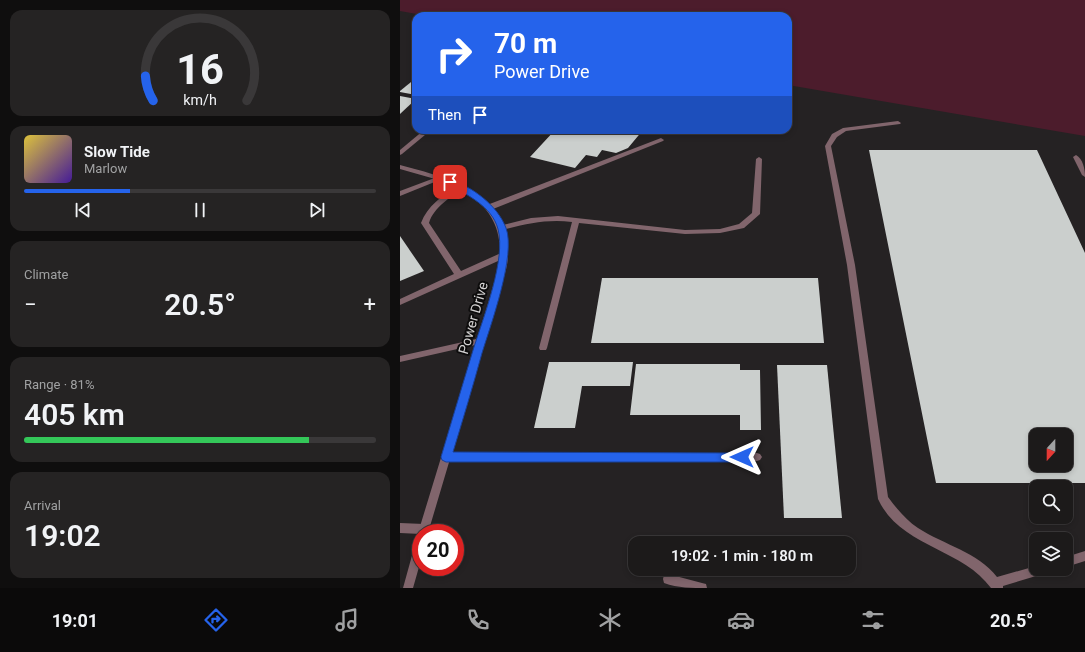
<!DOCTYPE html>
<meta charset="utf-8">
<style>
body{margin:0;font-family:Roboto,sans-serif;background:#252323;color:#f1f3f6;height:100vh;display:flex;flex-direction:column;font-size:15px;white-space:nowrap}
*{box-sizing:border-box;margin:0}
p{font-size:13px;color:#a0a1a2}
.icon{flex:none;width:22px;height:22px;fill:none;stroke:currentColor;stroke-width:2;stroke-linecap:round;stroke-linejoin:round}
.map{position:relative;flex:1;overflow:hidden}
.panel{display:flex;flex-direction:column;gap:10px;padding:10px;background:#0f0e0e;width:400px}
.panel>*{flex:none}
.top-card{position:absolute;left:12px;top:12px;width:380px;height:122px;border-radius:12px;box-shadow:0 2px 6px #0003,0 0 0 1px #3a3839;background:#2563eb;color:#fff;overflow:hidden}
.needle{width:26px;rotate:201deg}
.fabs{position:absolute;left:629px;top:428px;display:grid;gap:8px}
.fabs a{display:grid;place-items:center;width:44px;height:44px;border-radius:8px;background:#1c1a1a;box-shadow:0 2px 6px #0003,0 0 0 1px #3a3839;font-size:20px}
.speed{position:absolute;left:12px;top:524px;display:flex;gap:8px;font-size:20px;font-weight:700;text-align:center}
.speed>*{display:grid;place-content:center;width:52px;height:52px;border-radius:50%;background:#1c1a1a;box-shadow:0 2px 6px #0003,0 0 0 1px #3a3839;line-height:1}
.speed .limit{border:6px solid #d22;background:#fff;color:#111}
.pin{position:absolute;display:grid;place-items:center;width:34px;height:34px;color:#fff;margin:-17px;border-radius:8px;box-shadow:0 2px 6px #0006}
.me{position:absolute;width:44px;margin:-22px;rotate:270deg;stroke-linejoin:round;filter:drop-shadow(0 0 3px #0008)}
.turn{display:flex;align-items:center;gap:14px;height:84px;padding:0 16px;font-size:18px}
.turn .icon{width:52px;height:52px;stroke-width:2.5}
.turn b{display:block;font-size:28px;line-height:34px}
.then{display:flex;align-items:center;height:38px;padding:0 16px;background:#0003;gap:8px;font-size:15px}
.big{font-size:30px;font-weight:600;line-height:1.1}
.panel .card{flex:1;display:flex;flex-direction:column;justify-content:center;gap:6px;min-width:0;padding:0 14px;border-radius:12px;background:#252323}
.panel .dial{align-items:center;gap:0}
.dial svg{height:104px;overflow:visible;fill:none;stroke:#3a3839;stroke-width:7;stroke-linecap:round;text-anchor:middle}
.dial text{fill:#f1f3f6;stroke:none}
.song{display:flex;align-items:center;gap:12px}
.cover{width:48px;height:48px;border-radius:6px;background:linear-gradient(135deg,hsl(50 70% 55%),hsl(260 70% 35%))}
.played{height:4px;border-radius:2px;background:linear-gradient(90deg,#2563eb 30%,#3a3839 30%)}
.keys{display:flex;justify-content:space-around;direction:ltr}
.heat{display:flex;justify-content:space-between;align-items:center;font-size:22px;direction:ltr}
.charge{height:6px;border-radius:3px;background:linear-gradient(90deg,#34c759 81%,#3a3839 0)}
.trip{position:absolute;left:228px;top:536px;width:228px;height:40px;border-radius:12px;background:#1c1a1a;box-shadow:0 2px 6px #0003,0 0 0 1px #3a3839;font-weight:600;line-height:40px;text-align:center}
.menu{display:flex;height:64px;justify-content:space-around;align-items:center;background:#0b0a0a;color:#a0a1a2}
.menu .icon{width:28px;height:28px}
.menu .active{color:#2563eb}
.menu b{font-size:18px;color:#f1f3f6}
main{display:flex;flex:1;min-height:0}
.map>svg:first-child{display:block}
</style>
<main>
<section class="panel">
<div class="card dial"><svg viewBox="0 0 100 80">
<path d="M14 69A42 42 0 1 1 86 69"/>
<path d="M14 69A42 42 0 0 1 8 50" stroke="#2563eb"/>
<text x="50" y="56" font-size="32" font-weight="700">16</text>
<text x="50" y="72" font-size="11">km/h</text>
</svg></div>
<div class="card">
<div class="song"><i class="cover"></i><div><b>Slow Tide</b><p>Marlow</p></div></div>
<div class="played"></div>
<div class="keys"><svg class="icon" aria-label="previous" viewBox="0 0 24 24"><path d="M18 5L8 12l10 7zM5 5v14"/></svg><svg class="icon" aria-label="pause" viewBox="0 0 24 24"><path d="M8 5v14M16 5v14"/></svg><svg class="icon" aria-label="next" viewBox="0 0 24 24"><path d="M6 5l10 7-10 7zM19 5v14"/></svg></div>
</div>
<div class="card"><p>Climate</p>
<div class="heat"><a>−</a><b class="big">20.5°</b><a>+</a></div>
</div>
<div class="card"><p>Range · 81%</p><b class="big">405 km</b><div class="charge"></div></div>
<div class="card"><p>Arrival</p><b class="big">19:02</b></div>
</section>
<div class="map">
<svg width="685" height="588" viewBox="0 0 685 588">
<rect width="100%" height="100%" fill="#252223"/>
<path fill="#4c1c2c" d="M0,0H685V136L388,85V16H28L0,11Z"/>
<g fill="#cbcfcd" fill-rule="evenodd">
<path d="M16,78V95L0,92V91Z"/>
<path d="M0,96L16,99L0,114Z"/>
<path d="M155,130H243L228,148L216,153L202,150L197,157L186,155L175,168L130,157Z"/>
<path d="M469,150H637L685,253V483H536ZM636,435H666V465H636Z"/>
<path d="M0,236L24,271L0,281Z"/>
<path d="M202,278H418L424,343H191Z"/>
<path d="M149,362H233L230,386H182L175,428H134Z"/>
<path d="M236,364H340V370H360L361,430H340V415H230Z"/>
<path d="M377,365H427L442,518H384Z"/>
</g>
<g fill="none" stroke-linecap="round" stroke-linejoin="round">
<g fill="#81656c" fill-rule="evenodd">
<path d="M498,121L501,123L500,124L446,131L437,137L431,146L455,265L488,497C497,509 506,520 518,528C544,545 578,552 597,577L636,566V569H647L646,573L603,586V588H591C562,548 500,547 478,499L447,265L425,146L432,134L443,128Z"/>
<path d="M24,130H31L2,154L0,155V150Z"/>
<path d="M261,138L264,140L263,141L93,209H87L86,207L87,205Z"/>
<path d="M676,155C683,159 685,169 685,177L682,175L673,157Z"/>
<path d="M359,157L362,159L360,214L344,228L320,233L285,234L179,223L147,348L146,350H140L139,348L172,222C146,219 126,224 102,230H99L98,228L99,226L131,218L158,216L285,230L320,229L339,224L352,213L356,159Z"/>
<path d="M40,176L42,177V179L0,196V191Z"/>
<path d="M57,184H61L62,186C51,199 34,206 29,223L61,271L101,253L104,252L108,255L107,257L0,305V299L54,274L21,223C27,206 43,196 57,184Z"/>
<path d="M81,338L84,339L85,341L84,343L0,362V356Z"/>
<path d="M46,453H357L360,454L362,457L360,460L357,461H46L43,460L41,457L43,454Z"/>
<path d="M0,523L24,524L28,526L29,529L28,532L21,534L0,533Z"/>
<path d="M685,551V561L666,567V557Z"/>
<path d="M268,574L302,583L306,584L307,588C292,588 278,588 264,583L263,579L264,575Z"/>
</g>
<path fill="#81656c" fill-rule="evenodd" d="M0,165C49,178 109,193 108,255C108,268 102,281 99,294L28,533H21V560L13,588H3L16,541L17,537H20L18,533L91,294C94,281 100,268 100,255C102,195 47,182 0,169Z"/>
</g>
<path fill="#2563eb" stroke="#184099" d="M50,180C72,186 98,206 106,228C116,255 91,324 82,353C73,386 63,419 53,452L342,453L345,454L347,457L345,461L342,462H46L42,460L41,457C52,420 63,383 74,347C84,316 106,259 98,229C92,206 66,194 47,184V181Z"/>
<g text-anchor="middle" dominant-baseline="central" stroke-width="4" stroke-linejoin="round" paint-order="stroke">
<g font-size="14" fill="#d4d2d2" stroke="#0d0c0c">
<text transform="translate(73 318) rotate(-74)">Power Drive</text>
</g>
</g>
</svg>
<div class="fabs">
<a><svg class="needle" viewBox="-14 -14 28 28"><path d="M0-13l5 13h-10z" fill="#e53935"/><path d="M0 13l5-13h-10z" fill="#a0a1a2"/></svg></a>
<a><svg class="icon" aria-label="search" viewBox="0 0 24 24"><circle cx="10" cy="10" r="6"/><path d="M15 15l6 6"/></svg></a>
<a><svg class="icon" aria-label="layers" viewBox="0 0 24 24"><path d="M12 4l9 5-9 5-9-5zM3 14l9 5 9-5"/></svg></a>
</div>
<div class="speed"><div class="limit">20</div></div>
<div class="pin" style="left:50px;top:182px;background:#d93025"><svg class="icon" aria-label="arrive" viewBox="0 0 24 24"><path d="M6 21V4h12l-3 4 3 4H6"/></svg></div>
<svg class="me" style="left:342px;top:457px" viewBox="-20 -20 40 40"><path d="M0-17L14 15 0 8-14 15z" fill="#2563eb" stroke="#fff" stroke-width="4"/></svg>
<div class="trip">19:02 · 1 min · 180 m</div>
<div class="top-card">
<div class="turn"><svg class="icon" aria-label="right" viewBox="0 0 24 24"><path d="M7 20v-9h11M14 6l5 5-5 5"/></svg><div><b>70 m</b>Power Drive</div></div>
<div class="then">Then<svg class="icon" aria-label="arrive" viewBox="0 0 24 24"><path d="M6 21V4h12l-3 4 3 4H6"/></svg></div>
</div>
</div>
</main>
<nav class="menu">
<b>19:01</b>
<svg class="icon active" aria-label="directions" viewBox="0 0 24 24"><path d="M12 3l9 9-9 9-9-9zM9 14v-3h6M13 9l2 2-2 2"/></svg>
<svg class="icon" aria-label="music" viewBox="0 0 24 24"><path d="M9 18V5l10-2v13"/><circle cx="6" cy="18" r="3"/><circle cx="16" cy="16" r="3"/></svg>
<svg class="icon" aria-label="phone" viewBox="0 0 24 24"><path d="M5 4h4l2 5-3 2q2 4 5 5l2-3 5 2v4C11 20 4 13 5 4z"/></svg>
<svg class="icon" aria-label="climate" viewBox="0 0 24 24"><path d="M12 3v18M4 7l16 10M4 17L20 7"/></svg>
<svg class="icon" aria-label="car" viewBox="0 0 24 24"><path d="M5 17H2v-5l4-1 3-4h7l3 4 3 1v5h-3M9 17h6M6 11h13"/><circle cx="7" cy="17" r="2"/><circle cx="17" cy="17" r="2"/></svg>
<svg class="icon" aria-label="filters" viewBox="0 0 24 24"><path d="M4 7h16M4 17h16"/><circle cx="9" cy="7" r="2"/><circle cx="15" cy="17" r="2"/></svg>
<b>20.5°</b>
</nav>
